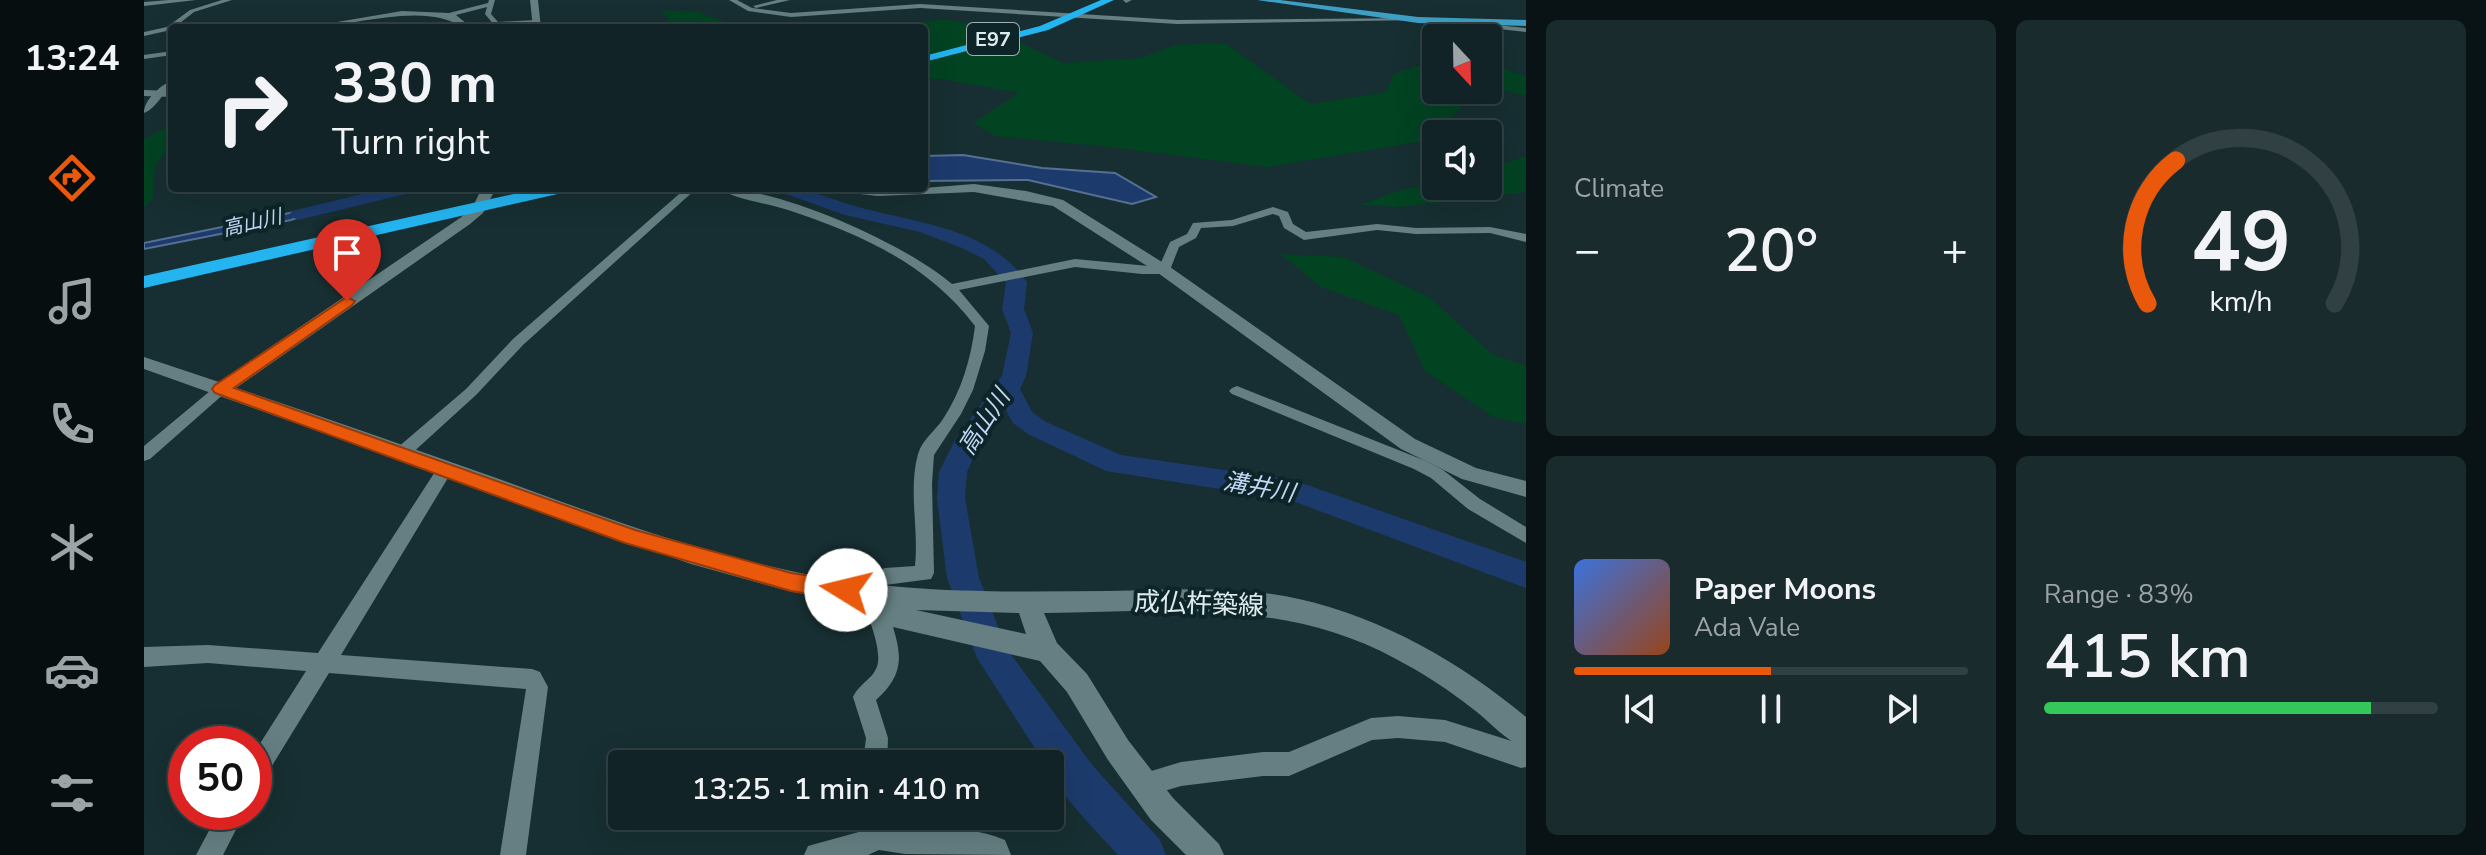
<!DOCTYPE html>
<meta charset="utf-8">
<style>
body{margin:0;font-family:"Nunito Sans","Noto Sans JP",sans-serif;background:#1a2b2e;color:#f1f3f6;height:100vh;display:flex;flex-direction:column;font-size:30px;white-space:nowrap}
*{box-sizing:border-box;margin:0}
p{font-size:26px;color:#9ca4a7}
.icon{flex:none;width:44px;height:44px;fill:none;stroke:currentColor;stroke-width:2;stroke-linecap:round;stroke-linejoin:round}
.map{position:relative;flex:1;overflow:hidden}
.panel{display:flex;flex-direction:column;gap:20px;padding:20px;background:#091315;width:960px}
.panel>*{flex:none}
.banner{position:absolute;left:24px;top:24px;width:760px;height:168px;border-radius:8px;box-shadow:0 8px 32px #0002,0 0 0 2px #304043;background:#112326;color:#f1f3f6;overflow:hidden}
.needle{width:52px;rotate:158deg}
.buttons{position:absolute;left:1278px;top:24px;display:grid;gap:16px}
.buttons a{display:grid;place-items:center;width:80px;height:80px;border-radius:8px;background:#112326;box-shadow:0 8px 32px #0002,0 0 0 2px #304043;font-size:40px}
.speed{position:absolute;left:24px;top:726px;display:flex;gap:16px;font-size:40px;font-weight:700;text-align:center}
.speed>*{display:grid;place-content:center;width:104px;height:104px;border-radius:50%;background:#112326;box-shadow:0 8px 32px #0002,0 0 0 2px #304043;line-height:1}
.speed .limit{border:12px solid #d22;background:#fff;color:#111}
.pin{position:absolute;display:grid;place-items:center;width:68px;height:68px;color:#fff;margin:-82px -34px;border-radius:50% 50% 50% 0;rotate:-45deg;box-shadow:0 0 8px #0007}
.pin .icon{rotate:45deg}
.me{position:absolute;width:88px;margin:-44px;rotate:279deg;stroke-linejoin:round;filter:drop-shadow(0 0 6px #0008)}
.turn{display:flex;align-items:center;gap:28px;height:168px;padding:0 32px;font-size:36px}
.turn .icon{width:104px;height:104px;stroke-width:2.5}
.turn b{display:block;font-size:56px;line-height:68px}
.big{font-size:60px;font-weight:600;line-height:1.1}
.panel .tile{flex:1;display:flex;flex-direction:column;justify-content:center;gap:12px;min-width:0;padding:0 28px;border-radius:12px;background:#1a2b2e}
.panel .dial{align-items:center;gap:0}
.dial svg{height:208px;overflow:visible;fill:none;stroke:#304043;stroke-width:7;stroke-linecap:round;text-anchor:middle}
.dial text{fill:#f1f3f6;stroke:none}
.song{display:flex;align-items:center;gap:24px}
.cover{width:96px;height:96px;border-radius:12px;background:linear-gradient(135deg,hsl(220 70% 55%),hsl(20 70% 35%))}
.played{height:8px;border-radius:4px;background:linear-gradient(90deg,#ea580c 50%,#304043 50%)}
.keys{display:flex;justify-content:space-around;direction:ltr}
.heat{display:flex;justify-content:space-between;align-items:center;font-size:44px;direction:ltr}
.charge{height:12px;border-radius:6px;background:linear-gradient(90deg,#34c759 83%,#304043 0)}
.panel .tiles{flex:1;display:grid;gap:20px;grid-template-columns:repeat(2,1fr)}
.trip{position:absolute;left:464px;top:750px;width:456px;height:80px;border-radius:8px;background:#112326;box-shadow:0 8px 32px #0002,0 0 0 2px #304043;font-weight:600;line-height:80px;text-align:center}
main{display:flex;flex:1;min-height:0}
.tab-bar{display:flex;flex-direction:column;width:144px;justify-content:space-around;align-items:center;background:#070e0f;color:#9ca4a7}
.tab-bar .icon{width:56px;height:56px}
.tab-bar .selected{color:#ea580c}
.tab-bar b{font-size:36px;color:#f1f3f6}
.map>svg:first-child{display:block}
</style>
<main>
<nav class="tab-bar">
<b>13:24</b>
<svg class="icon selected" aria-label="directions" viewBox="0 0 24 24"><path d="M12 3l9 9-9 9-9-9zM9 14v-3h6M13 9l2 2-2 2"/></svg>
<svg class="icon" aria-label="music" viewBox="0 0 24 24"><path d="M9 18V5l10-2v13"/><circle cx="6" cy="18" r="3"/><circle cx="16" cy="16" r="3"/></svg>
<svg class="icon" aria-label="phone" viewBox="0 0 24 24"><path d="M5 4h4l2 5-3 2q2 4 5 5l2-3 5 2v4C11 20 4 13 5 4z"/></svg>
<svg class="icon" aria-label="climate" viewBox="0 0 24 24"><path d="M12 3v18M4 7l16 10M4 17L20 7"/></svg>
<svg class="icon" aria-label="car" viewBox="0 0 24 24"><path d="M5 17H2v-5l4-1 3-4h7l3 4 3 1v5h-3M9 17h6M6 11h13"/><circle cx="7" cy="17" r="2"/><circle cx="17" cy="17" r="2"/></svg>
<svg class="icon" aria-label="filters" viewBox="0 0 24 24"><path d="M4 7h16M4 17h16"/><circle cx="9" cy="7" r="2"/><circle cx="15" cy="17" r="2"/></svg>
</nav>
<div class="map">
<svg width="1382" height="855" viewBox="0 0 1382 855">
<rect width="100%" height="100%" fill="#172f32"/>
<g fill="#024322">
<path d="M516,10L555,12L598,28H511L526,19Z"/>
<path d="M799,19L842,27L919,63L997,58L1031,45L1081,43L1166,104L1242,92L1250,74L1291,60L1292,90H1344V63L1382,76V96L1354,89L1329,95L1286,140L1123,167L966,147L851,136L829,123L875,93L797,79L780,80V28H738Z"/>
<path d="M28,124V144L11,165L9,199L0,207V139Z"/>
<path d="M1382,156V192L1255,207L1216,205L1253,191L1292,183V186H1344V169Z"/>
<path d="M1137,254L1199,257L1285,297L1348,354L1382,366V424L1349,417L1281,371L1255,315L1177,287Z"/>
</g>
<g fill="#1c3b6c" stroke="#567093" stroke-width="2">
<path d="M819,155L898,168L971,173L1012,197L988,204L884,180L780,181V156Z"/>
<path d="M199,202L147,220L0,249V243Z"/>
</g>
<g fill="none" stroke-linecap="round" stroke-linejoin="round">
<g fill="#1c3b6c" fill-rule="evenodd">
<path d="M243,188H273L270,192L154,220L145,215L148,211Z"/>
<path d="M633,188C664,188 683,198 711,206C772,224 843,226 883,282L880,309L889,333L882,376L876,389L888,412L902,422L977,455L1149,480L1382,562V588L1146,500L962,471L884,434L869,423L861,409L837,441L823,472L821,498L835,578L863,649L949,766L1016,840L1022,855H974C958,836 906,787 906,764H901L833,658L803,578L793,498L795,472L812,438L858,376L867,333L858,309L862,283L840,259L818,248L776,232L701,215L636,192Z"/>
</g>
<g fill="#657f82" fill-rule="evenodd">
<path d="M25,0H52L0,6V2Z"/>
<path d="M78,0H88L50,12L27,30L0,36V32L23,27L46,10Z"/>
<path d="M345,0H351L347,14L354,22L392,20L395,22L350,25L341,14L343,7L312,15L328,28H319C281,0 205,28 158,28L258,11L305,13L344,3Z"/>
<path d="M585,0H593L608,8L647,13L776,4L1033,20L1274,18L1277,20L1033,24L776,8L647,17L604,11Z"/>
<path d="M633,0H646L612,8L609,6Z"/>
<path d="M979,0H988L982,3Z"/>
<path d="M1302,20L1382,28V32L1300,23Z"/>
<path d="M28,51V55L0,59V55Z"/>
<path d="M28,81V86C17,94 13,108 0,113C0,100 16,85 28,81Z"/>
<path d="M542,188H553L379,345L332,395L265,456H253L251,452L253,448L322,389L369,339Z"/>
<path d="M574,188C636,188 760,243 808,284L931,259L1015,267L1026,242L1043,234L1049,223L1088,220L1129,207L1144,212L1149,224L1162,232L1233,224L1272,228L1346,227L1382,234V242L1346,233L1272,234L1233,230L1160,240L1140,228L1135,216L1129,214L1089,226L1057,228L1052,238L1035,247L1026,270L1020,274H998L931,267L815,290L845,326L841,351L829,390L817,414L790,455L788,484L790,573L787,579L741,585C742,632 777,661 732,700L744,738L743,764H719L722,738L709,697C715,683 732,678 734,662C737,635 711,601 724,575L741,568L771,566C775,529 764,490 774,454C778,440 791,431 799,419C817,392 827,359 831,326C784,264 717,234 644,210C623,203 592,200 574,188Z"/>
<path d="M77,384L82,386L85,389L82,392L6,459L0,461V446L72,386Z"/>
<path d="M1093,386L1282,461L1299,470L1336,499L1382,527V543L1324,509L1287,478L1270,469L1088,394L1085,391L1088,388Z"/>
<path d="M302,462L308,464L310,468L197,655L388,669L396,672L404,687L382,855H356L382,689L185,673L118,782L110,786V753L162,671L64,663L0,667V647L64,645L174,653L296,464Z"/>
<path d="M1254,716L1301,720L1377,744L1382,743V767L1377,768L1301,742L1254,738L1228,740L1145,776H1119L1037,786L1000,797L991,794L988,785L991,776L1037,762L1119,752H1145L1227,718Z"/>
<path d="M75,812H101L79,855H52Z"/>
<path d="M723,816H747L748,828C787,832 824,824 861,840L867,855L761,854L735,850L724,855H660L664,846L722,830Z"/>
</g>
<g fill="#657f82" fill-rule="evenodd">
<path d="M386,0H394L397,28H389Z"/>
<path d="M0,90L28,91V97L0,96Z"/>
<path d="M830,184L882,191L919,200L1026,267L1271,439L1332,468L1382,481V497L1318,479L1257,449L1014,273L909,206L830,192L734,196L697,192L690,188H780Z"/>
<path d="M338,188H352L339,213L326,224L92,388C180,417 268,448 355,479C451,514 547,550 647,571C752,594 858,592 965,591C1028,590 1093,585 1155,599C1239,618 1316,662 1382,717V749C1362,741 1346,722 1329,709C1305,690 1279,673 1252,659C1142,599 1021,611 900,613L913,643L943,674L984,740L1029,798L1075,844L1080,855H1042L1007,820L964,760L923,692L896,661L736,624L727,621L723,613L727,606L644,591L547,564L0,369V357L75,382L316,218L328,208ZM772,610L875,613L882,634Z"/>
</g>
<path fill="#3e9fc4" fill-rule="evenodd" d="M1113,0H1136L1274,17L1382,20V26L1274,23Z"/>
<g fill="#24b4f0" fill-rule="evenodd">
<path d="M957,0H970L904,30L780,62V56L896,26Z"/>
<path d="M397,188H426L418,193L0,288V276Z"/>
</g>
</g>
<path fill="#ea580c" stroke="#983908" stroke-width="2" d="M203,297L211,301L208,305L90,388L491,530L647,573L702,581L710,584L713,590L710,597L702,600L647,591L481,543L71,393L68,389L71,385Z"/>
<g text-anchor="middle" dominant-baseline="central" stroke-width="8" stroke-linejoin="round" paint-order="stroke">
<rect fill="#0d2528" stroke="#9fb0b2" stroke-width="2" x="823" y="23" width="52" height="32" rx="6"/>
<g font-size="20" font-weight="bold" fill="#ddebed">
<text x="849" y="39">E97</text>
</g>
<g font-size="20" font-style="italic" fill="#c2d7f6" stroke="#0d2528">
<text transform="translate(108 223) rotate(-13)">高山川</text>
</g>
<g font-size="24" font-style="italic" fill="#c2d7f6" stroke="#0d2528">
<text transform="translate(840 422) rotate(-57)">高山川</text>
<text transform="translate(1115 487) rotate(10)">溝井川</text>
</g>
<g font-size="26" fill="#ddebed" stroke="#0d2528">
<text transform="translate(1055 604) rotate(2)">成仏杵築線</text>
</g>
</g>
</svg>
<div class="buttons">
<a><svg class="needle" viewBox="-14 -14 28 28"><path d="M0-13l5 13h-10z" fill="#e53935"/><path d="M0 13l5-13h-10z" fill="#9ca4a7"/></svg></a>
<a><svg class="icon" aria-label="sound" viewBox="0 0 24 24"><path d="M4 9h4l5-4v14l-5-4H4zM17 9q2 3 0 6"/></svg></a>
</div>
<div class="speed"><div class="limit">50</div></div>
<div class="pin" style="left:203px;top:301px;background:#d93025"><svg class="icon" aria-label="arrive" viewBox="0 0 24 24"><path d="M6 21V4h12l-3 4 3 4H6"/></svg></div>
<svg class="me" style="left:702px;top:590px" viewBox="-20 -20 40 40"><circle r="19" fill="#fff"/><path d="M0-13L10 11 0 6-10 11z" fill="#ea580c"/></svg>
<div class="trip">13:25 · 1 min · 410 m</div>
<div class="banner">
<div class="turn"><svg class="icon" aria-label="right" viewBox="0 0 24 24"><path d="M7 20v-9h11M14 6l5 5-5 5"/></svg><div><b>330 m</b>Turn right</div></div>
</div>
</div>
<section class="panel">
<div class="tiles">
<div class="tile"><p>Climate</p>
<div class="heat"><a>−</a><b class="big">20°</b><a>+</a></div>
</div>
<div class="tile dial"><svg viewBox="0 0 100 80">
<path d="M14 69A42 42 0 1 1 86 69"/>
<path d="M14 69A42 42 0 0 1 25 14" stroke="#ea580c"/>
<text x="50" y="56" font-size="32" font-weight="700">49</text>
<text x="50" y="72" font-size="11">km/h</text>
</svg></div>
<div class="tile">
<div class="song"><i class="cover"></i><div><b>Paper Moons</b><p>Ada Vale</p></div></div>
<div class="played"></div>
<div class="keys"><svg class="icon" aria-label="previous" viewBox="0 0 24 24"><path d="M18 5L8 12l10 7zM5 5v14"/></svg><svg class="icon" aria-label="pause" viewBox="0 0 24 24"><path d="M8 5v14M16 5v14"/></svg><svg class="icon" aria-label="next" viewBox="0 0 24 24"><path d="M6 5l10 7-10 7zM19 5v14"/></svg></div>
</div>
<div class="tile"><p>Range · 83%</p><b class="big">415 km</b><div class="charge"></div></div>
</div>
</section>
</main>
